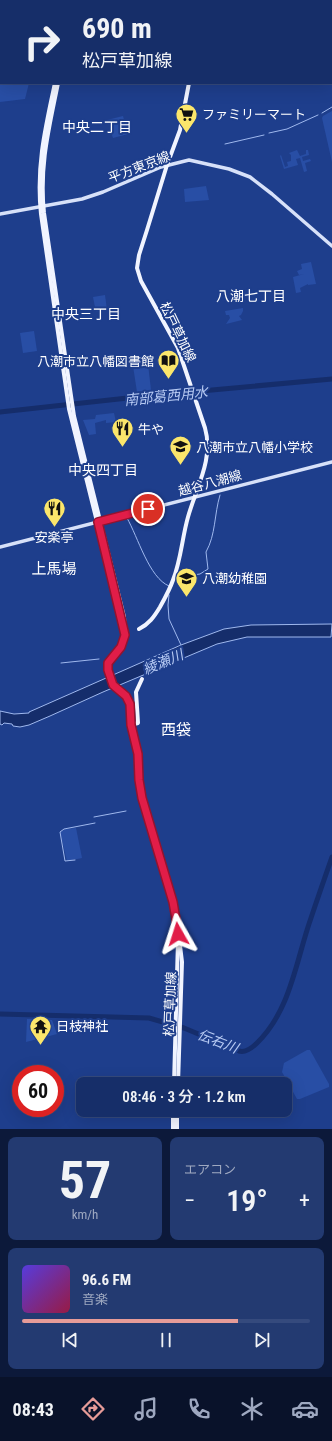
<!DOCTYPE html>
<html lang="ja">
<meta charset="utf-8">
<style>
body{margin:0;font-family:"Roboto Condensed","Noto Sans JP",sans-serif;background:#233a71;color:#f1f3f6;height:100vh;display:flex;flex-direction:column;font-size:15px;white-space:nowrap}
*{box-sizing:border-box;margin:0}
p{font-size:13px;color:#9ea8c0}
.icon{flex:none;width:22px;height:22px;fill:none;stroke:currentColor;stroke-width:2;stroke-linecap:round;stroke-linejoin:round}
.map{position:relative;height:1129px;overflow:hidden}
.details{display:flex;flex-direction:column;gap:8px;padding:8px;background:#0c193a;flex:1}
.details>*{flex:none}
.hud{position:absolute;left:0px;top:0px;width:332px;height:84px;box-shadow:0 4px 16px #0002,0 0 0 1px #354a7d;background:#162e69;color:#f1f3f6;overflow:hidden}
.speed{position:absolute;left:12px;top:1065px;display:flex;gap:8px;font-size:20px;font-weight:700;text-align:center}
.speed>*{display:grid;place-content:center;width:52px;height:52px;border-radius:50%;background:#162e69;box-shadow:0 4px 16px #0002,0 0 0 1px #354a7d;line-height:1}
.speed .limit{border:6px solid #d22;background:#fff;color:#111}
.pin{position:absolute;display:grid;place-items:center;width:34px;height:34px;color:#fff;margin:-17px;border:2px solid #fff;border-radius:50%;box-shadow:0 1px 4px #0007}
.me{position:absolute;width:44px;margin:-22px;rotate:354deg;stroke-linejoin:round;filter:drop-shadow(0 0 3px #0008)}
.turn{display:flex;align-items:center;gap:14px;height:84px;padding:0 16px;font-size:18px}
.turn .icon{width:52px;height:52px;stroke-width:2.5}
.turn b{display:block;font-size:28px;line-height:34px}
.big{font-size:30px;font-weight:600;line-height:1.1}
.details .tile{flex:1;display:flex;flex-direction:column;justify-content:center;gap:6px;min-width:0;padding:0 14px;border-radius:8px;background:#233a71}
.details .dial{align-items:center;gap:0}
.dial b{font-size:52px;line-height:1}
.song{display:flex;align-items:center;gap:12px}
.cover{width:48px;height:48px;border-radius:6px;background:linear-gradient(135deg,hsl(250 70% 55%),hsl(340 70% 35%))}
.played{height:4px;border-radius:2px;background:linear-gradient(90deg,#e69b98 75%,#354a7d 75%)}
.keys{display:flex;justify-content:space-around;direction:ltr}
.heat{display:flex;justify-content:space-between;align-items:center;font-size:22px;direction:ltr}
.details .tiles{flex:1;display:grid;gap:8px;grid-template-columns:1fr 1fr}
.tile:last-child{grid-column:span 2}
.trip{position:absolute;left:76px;top:1077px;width:216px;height:40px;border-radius:8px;background:#162e69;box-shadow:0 4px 16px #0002,0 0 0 1px #354a7d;font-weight:600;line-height:40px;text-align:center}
.tab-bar{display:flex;height:64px;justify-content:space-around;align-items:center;background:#09122a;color:#9ea8c0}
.tab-bar .icon{width:28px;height:28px}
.tab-bar .selected{color:#e69b98}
.tab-bar b{font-size:18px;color:#f1f3f6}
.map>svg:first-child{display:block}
</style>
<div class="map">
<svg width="332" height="1129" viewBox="0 0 332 1129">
<rect width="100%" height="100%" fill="#1e3e8c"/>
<g fill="#284ea5">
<path d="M0,61L1,83H29L25,99L0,102Z"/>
<path d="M332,111V162L322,118L323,116Z"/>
<path d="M123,116L128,134L113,138L107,120Z"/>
<path d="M297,150L300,156L306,154V150H308L309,155L302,157L303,161L310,159L311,161L305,163L307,171L304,172L300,158L296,159L298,165L284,169L280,156L281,155L285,167L288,166L287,162L291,161V155L289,153Z"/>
<path d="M206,186L209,200L185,202L184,189Z"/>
<path d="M311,262L316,284L308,285V284L300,288L301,292L296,293L293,277L304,274L299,275L297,271L302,269L301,264Z"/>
<path d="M105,295L107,310L96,312L93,297Z"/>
<path d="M243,308V311L241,315L239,316L242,320L226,324L230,318L229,315H226L225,311Z"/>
<path d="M34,331L37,351L23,353L20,333Z"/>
<path d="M148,364L151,390L137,392L133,366Z"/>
<path d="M114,413L116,422L106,423V420L95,423L96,434L89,435L83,420L95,419L96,415Z"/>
<path d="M76,828L82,858L67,861L60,832L65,829Z"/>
<path d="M27,1019L52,1020L57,1034L26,1042Z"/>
<path d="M307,1050H310L329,1084V1087L300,1099H297L282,1072L284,1063Z"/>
</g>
<path fill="#152d6b" stroke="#9fb8ee" d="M332,624L331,637H247L217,644L103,692L50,716L29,725L20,727L13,726L12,724L4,723L2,725L0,724V711L14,714L29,713V712L181,645L224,629L251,625Z"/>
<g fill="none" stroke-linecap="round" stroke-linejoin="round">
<g stroke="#9fb8ee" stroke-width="1">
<path d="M322,113L332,107"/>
<path d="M269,133L287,129L318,115"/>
<path d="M225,144L264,135"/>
<path d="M127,518C138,537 149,578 169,586"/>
<path d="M179,577L200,574L208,569L206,552C216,534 214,515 220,495"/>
<path d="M169,595L168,605L169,619L181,645"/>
<path d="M61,663L99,659"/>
<path d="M94,817L126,811"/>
<path d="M75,860L65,861L60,832L64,829L95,823"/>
</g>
<g stroke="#152d6b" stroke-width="5">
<path d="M0,412L146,396L332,379"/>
<path d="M0,1014L149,1018L184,1028L239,1051C246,1053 252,1048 257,1043C291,1010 296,960 311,918C318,897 325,877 332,857"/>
</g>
<g stroke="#d7e1f9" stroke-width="3.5">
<path d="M0,214L82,199L103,192L161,167L189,160L229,169L250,177L272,194L332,246"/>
<path d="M0,547L332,462"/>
</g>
<g stroke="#f1f4ff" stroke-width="4">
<path d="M73,1V0"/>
<path d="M76,1L77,0"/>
<path d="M245,1L246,0"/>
<path d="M55,83C45,129 36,167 41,214L69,409L114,590L122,627L124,631"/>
<path d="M58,83C49,128 39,166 44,213L74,416L124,617L125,635L123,644L108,663V670L113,685L126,696L130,704L131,725L137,753L139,780L142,799L173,902L178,929L182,962L178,1084"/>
<path d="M139,629C149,624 154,617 160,607C165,598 170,589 173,580C181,560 182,538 188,517C196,488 214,459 205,428L178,348L141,281L137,268L139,255L147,230L167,165L180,130L189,83"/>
<path d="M131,725L138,723L136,692L142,679"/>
<path d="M174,1084L178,940"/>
<path d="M173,1129V1110"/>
<path d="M177,1129V1110"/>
</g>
</g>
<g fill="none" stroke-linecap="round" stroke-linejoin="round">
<defs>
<path id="route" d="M148,509L98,522L125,635L121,647L108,663V670L113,685L126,696L130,704L131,725L138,754L139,780L142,798L173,902L177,925L178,934"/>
</defs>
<use href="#route" stroke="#92132f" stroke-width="10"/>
<use href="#route" stroke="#e11d48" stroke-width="7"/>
</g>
<defs>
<symbol id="supermarket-pin" viewBox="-11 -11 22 30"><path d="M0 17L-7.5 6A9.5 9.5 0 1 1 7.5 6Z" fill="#fbe66b" stroke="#1e3e8c"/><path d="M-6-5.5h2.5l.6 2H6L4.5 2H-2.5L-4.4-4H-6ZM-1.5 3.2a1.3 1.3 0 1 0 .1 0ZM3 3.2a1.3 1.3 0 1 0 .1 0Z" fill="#111"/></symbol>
<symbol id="library-pin" viewBox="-11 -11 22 30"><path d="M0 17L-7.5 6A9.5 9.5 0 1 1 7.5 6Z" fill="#fbe66b" stroke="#1e3e8c"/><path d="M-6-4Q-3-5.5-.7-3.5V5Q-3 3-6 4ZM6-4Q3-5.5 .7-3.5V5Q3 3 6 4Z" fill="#111"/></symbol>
<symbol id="restaurant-pin" viewBox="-11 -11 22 30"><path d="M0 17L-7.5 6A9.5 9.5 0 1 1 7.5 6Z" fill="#fbe66b" stroke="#1e3e8c"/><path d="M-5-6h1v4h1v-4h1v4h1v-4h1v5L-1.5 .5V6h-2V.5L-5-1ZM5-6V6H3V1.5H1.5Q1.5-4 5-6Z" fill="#111"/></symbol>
<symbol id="school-pin" viewBox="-11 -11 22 30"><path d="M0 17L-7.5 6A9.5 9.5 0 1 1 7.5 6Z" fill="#fbe66b" stroke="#1e3e8c"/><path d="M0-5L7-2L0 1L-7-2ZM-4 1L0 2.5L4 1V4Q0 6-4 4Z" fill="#111"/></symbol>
<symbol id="temple-pin" viewBox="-11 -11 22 30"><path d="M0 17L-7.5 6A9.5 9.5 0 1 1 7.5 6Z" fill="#fbe66b" stroke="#1e3e8c"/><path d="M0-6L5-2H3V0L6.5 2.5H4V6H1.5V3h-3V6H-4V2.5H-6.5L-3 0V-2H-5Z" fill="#111"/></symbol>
</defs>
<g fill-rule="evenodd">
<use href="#supermarket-pin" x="174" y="102" width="25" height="34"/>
<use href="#library-pin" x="156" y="348" width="25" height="34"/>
<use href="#restaurant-pin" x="110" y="416" width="25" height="34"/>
<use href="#school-pin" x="168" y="434" width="25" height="34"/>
<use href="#restaurant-pin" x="42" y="496" width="25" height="34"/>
<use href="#school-pin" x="174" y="566" width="25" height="34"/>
<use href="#temple-pin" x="28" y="1014" width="25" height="34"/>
</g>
<g text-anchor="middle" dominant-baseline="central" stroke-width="4" stroke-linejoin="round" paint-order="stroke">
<g font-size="13" fill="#fff" stroke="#1e3e8c" text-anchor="start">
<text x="202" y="114">ファミリーマート</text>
<text x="154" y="361" text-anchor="end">八潮市立八幡図書館</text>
<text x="138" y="429">牛や</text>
<text x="196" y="447">八潮市立八幡小学校</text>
<text x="54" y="537" text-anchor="middle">安楽亭</text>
<text x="202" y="578">八潮幼稚園</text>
<text x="56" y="1026">日枝神社</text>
</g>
<g font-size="13" fill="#fff" stroke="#1e3e8c">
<text transform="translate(139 167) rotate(-21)">平方東京線</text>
<text transform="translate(178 332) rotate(64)">松戸草加線</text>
<text transform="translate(210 483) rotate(-15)">越谷八潮線</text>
<text transform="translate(170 1004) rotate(-88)">松戸草加線</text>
</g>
<g font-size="14" fill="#fff" stroke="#1e3e8c">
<text x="97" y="127">中央二丁目</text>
<text x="251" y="296">八潮七丁目</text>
<text x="86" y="314">中央三丁目</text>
<text x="103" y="470">中央四丁目</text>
</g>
<g font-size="14" font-style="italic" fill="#b7caf3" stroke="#1e3e8c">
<text transform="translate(166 396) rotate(-6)">南部葛西用水</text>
<text transform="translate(163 662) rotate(-23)">綾瀬川</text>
<text transform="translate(218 1041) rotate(21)">伝右川</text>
</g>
<g font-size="15" fill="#fff" stroke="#1e3e8c">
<text x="54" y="569">上馬場</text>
<text x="176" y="730">西袋</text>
</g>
</g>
</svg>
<div class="speed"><div class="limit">60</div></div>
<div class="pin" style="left:148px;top:509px;background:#d93025"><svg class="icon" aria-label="arrive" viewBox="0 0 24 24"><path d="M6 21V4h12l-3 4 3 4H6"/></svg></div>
<svg class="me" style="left:178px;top:934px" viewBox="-20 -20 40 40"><path d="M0-17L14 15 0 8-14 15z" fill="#e11d48" stroke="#fff" stroke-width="4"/></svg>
<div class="trip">08:46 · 3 分 · 1.2 km</div>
<div class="hud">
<div class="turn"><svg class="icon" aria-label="right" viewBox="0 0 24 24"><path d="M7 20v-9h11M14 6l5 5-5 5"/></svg><div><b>690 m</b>松戸草加線</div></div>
</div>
</div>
<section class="details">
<div class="tiles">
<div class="tile dial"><b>57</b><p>km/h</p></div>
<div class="tile"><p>エアコン</p>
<div class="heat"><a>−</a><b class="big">19°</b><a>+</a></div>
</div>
<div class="tile">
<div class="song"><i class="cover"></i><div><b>96.6 FM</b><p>音楽</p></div></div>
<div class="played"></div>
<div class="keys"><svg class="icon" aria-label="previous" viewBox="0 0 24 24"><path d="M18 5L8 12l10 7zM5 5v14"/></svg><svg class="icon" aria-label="pause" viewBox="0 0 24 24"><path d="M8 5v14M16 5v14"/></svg><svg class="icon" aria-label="next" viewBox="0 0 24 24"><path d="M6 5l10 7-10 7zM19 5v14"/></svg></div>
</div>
</div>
</section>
<nav class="tab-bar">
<b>08:43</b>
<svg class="icon selected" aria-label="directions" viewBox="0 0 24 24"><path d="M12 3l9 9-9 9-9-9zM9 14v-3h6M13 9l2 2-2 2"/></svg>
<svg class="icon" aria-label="music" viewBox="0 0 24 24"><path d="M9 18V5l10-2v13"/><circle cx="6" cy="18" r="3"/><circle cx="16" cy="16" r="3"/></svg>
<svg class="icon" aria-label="phone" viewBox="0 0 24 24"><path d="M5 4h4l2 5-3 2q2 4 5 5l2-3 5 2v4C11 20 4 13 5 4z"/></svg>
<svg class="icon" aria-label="climate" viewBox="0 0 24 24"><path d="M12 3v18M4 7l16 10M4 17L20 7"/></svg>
<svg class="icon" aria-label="car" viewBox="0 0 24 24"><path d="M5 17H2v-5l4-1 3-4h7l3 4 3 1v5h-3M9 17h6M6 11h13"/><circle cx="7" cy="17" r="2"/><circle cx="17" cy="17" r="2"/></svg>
</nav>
